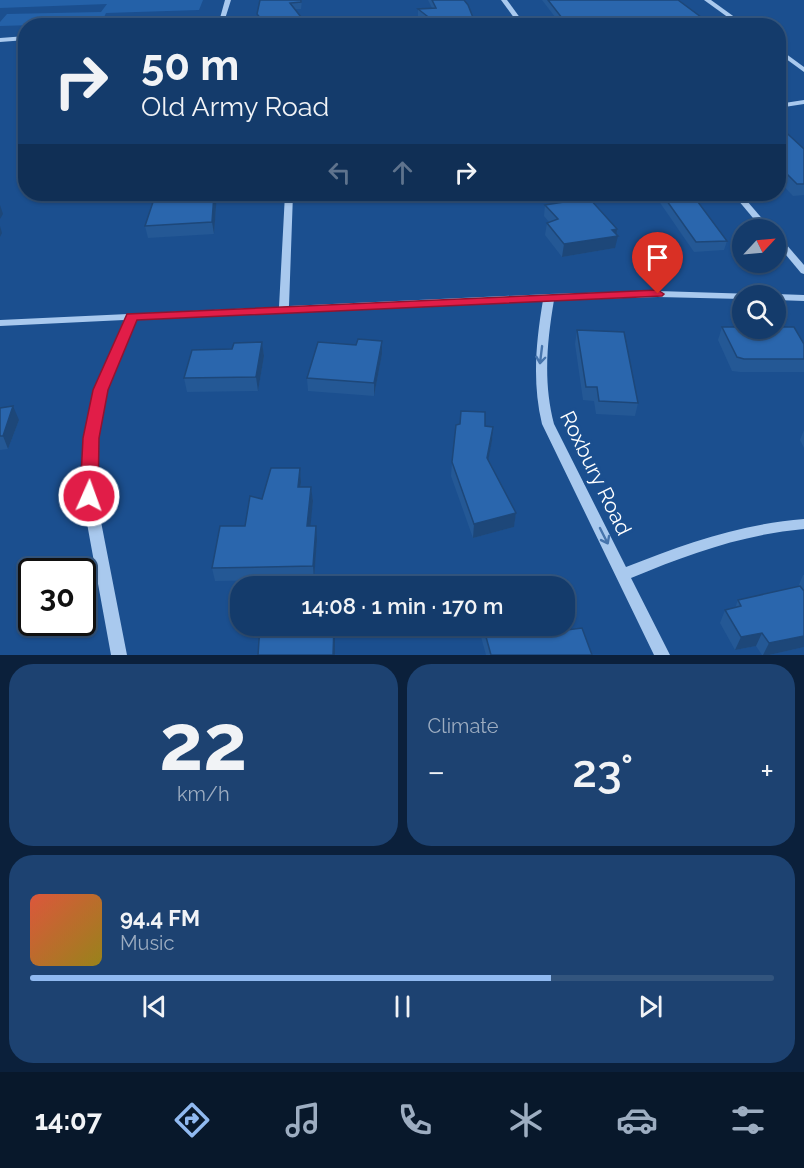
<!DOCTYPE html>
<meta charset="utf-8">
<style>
body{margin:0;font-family:Raleway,sans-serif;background:#1d4271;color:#f1f3f6;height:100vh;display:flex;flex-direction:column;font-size:22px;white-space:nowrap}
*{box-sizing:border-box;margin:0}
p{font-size:20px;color:#9dadc1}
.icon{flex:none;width:33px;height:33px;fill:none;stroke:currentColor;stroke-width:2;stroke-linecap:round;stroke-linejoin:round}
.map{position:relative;height:655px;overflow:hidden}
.details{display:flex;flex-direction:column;gap:9px;padding:9px;background:#0b203b;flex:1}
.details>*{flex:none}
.guide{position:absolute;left:18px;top:18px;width:768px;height:183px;border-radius:24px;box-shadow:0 2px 4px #0004,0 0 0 2px #33557e;background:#143b6b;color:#f1f3f6;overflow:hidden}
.needle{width:39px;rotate:64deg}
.controls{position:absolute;left:732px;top:219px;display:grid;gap:12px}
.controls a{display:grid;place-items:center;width:54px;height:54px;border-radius:50%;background:#143b6b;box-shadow:0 2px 4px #0004,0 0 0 2px #33557e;font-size:30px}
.speed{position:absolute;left:18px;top:558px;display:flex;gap:12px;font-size:30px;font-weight:700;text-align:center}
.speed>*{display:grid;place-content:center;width:78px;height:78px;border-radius:50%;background:#143b6b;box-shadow:0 2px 4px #0004,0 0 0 2px #33557e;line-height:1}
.speed .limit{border:3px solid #111;border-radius:9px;background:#fff;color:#111}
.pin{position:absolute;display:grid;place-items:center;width:51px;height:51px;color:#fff;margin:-62px -26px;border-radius:50% 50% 50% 0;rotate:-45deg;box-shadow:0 0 6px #0007}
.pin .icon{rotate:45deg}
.me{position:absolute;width:66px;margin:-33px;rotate:2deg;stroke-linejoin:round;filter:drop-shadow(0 0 4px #0008)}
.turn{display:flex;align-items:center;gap:21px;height:126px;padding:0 24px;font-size:27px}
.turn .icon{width:78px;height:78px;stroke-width:2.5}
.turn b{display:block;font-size:42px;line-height:51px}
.lanes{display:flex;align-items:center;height:57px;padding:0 24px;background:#0003;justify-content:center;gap:30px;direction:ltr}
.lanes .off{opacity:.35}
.big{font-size:45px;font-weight:600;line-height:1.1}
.details .card{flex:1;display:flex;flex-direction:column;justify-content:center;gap:9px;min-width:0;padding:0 21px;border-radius:24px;background:#1d4271}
.details .dial{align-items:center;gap:0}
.dial b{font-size:78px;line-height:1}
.song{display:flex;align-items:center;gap:18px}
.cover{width:72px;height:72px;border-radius:9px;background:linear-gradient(135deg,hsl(10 70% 55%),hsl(50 70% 35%))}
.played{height:6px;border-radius:3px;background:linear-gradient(90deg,#90b9f0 70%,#33557e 70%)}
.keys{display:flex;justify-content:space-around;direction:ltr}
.heat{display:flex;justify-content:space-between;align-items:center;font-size:33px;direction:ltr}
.details .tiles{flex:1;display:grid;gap:9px;grid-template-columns:1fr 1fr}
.card:last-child{grid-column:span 2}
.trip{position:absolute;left:230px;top:576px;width:345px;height:60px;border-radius:24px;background:#143b6b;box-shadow:0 2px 4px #0004,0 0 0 2px #33557e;font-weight:600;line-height:60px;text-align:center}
.tabs{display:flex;height:96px;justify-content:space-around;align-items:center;background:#08182b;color:#9dadc1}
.tabs .icon{width:42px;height:42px}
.tabs .selected{color:#90b9f0}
.tabs b{font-size:27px;color:#f1f3f6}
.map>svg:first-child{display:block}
</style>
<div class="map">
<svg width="804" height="655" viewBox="0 0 804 655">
<rect width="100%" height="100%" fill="#1b4f8f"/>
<path fill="#2461a8" d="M0,0H203L199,10L106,13L101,23L0,26V22L7,14L101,12L107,4L0,8Z"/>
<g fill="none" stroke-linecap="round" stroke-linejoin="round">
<g fill="#a9c9ee" fill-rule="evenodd">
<path d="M225,0H231L225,19L226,26H220L219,21L176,26H152L220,18Z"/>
<path d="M501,0H507L526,26H520Z"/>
<path d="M704,0H711L747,26H740Z"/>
<path d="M26,36V40L0,42V38Z"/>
<path d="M778,48L804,67V72L778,53Z"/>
<path d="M804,100V104L778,108V104Z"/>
<path d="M285,194H293L289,306L549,294L658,291L754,294L755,296H742V299L658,297L554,300C547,342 543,382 554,424L626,567C684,544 741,524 804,519V529C741,535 689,554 631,578L670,655H654L542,424C532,382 536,342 543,300L135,320L107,390L97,438L96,496L127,655H111L82,496L85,438L95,390L124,320L0,326V320L279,307Z"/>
<path d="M733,194H741L772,230H763Z"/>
<path d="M776,235L779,236L804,265V274L801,273L776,243Z"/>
<path d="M776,294L804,295V301L776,300V296H772Z"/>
</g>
</g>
<g fill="#245895">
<path d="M260,0H302L301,9H295L308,26H262L258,20L257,14Z"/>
<path d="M428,0H464L474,20L481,26H430L418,17V9L432,8Z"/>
<path d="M542,0H678L713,26H562Z"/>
<path d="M778,125L804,149V195L793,196L778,180Z"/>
<path d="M217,194L214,234L148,238L145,226L183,201Z"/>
<path d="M654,194H692L727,241L724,250L694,252Z"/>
<path d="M545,205L616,234L615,248L562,257L545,235L547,223L549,222L544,216Z"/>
<path d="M722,327L804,344V372H740L732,371L718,340Z"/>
<path d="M577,330L638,403L635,416L596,414L594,401L583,400L575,344Z"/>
<path d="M382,341V354L374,396L308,391L307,378L356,345Z"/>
<path d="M262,342L264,356L258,391L187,392L184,378L232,349Z"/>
<path d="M0,408L19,420L8,449L0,450Z"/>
<path d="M485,426L493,427L492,441L488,460L516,513L514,527L473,538L451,476L452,462Z"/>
<path d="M804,430V448L800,440Z"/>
<path d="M300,468L301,482V487H311L313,501L310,526L317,540L314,580L215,581L212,568L245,526L262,499Z"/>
<path d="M803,575H804V647L769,655H762L756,646L735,650L720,623L725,610L735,608L738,600L798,587Z"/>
<path d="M478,626H557L559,631L592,655H486Z"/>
</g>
<g fill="#1d4779">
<path d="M214,194H217L214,234L212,222Z"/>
<path d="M0,205L3,214L0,219Z"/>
<path d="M0,226L2,233L0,237Z"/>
<path d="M617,229L616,236H618L615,248L562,257L564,244Z"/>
<path d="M382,341V354L374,396V383Z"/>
<path d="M262,342L264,356L258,391L256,377Z"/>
<path d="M13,406L19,420L8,449L3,436Z"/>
<path d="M493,427L492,441L486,472L487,458Z"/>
<path d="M300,468L301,482L299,501L298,487Z"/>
<path d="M311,487L313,501L309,540L307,526Z"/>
<path d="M516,513L514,527L473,538L474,524Z"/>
<path d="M316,526L317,540L314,580L313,566Z"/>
<path d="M334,626H335V655H333Z"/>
<path d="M762,633L756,646L735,650L741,637Z"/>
<path d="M804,636V647L769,655H763L769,643Z"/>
</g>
<g fill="#2a66ad" stroke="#1d4779" stroke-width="1.5">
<path d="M260,0H301V2L290,3L308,26H267L257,14Z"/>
<path d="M432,0H464L468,5L474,20L481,26H440L418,9L436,8Z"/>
<path d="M548,0H678L713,26H574L562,18Z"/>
<path d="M778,125L804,149V184H797L778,165V162H783L778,157Z"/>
<path d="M184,194H214L212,222L145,226L153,202L183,201Z"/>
<path d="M662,194H692L727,241L696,242Z"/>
<path d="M589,198L617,229L612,230L618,236L564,244L547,223L558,219L545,205Z"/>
<path d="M722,327H742V328H776V327H794L804,344V359H744L737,357Z"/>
<path d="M577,330L624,332L638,403L599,401L597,387H586Z"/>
<path d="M358,339L382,341L374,383L307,378L318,342L356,345Z"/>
<path d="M262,342L256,377L184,378L192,350L232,349L234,343Z"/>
<path d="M13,406L3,436H0V408Z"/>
<path d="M461,411L485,412V426L493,427L487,458L516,513L474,524L452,462L456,425L460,424Z"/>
<path d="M271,468H300L298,487H311L307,526H316L313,566L212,568L220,526H245L250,496L262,499Z"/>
<path d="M800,586L804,591V636L769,643L762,633L741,637L725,610L741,606L738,600Z"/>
<path d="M260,626H334L333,655H258Z"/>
<path d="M483,626H557L559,631L582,628L592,655H491Z"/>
</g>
<defs><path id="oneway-shaft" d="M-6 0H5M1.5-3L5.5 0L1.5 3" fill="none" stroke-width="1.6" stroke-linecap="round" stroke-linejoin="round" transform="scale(1.5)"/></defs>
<g stroke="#4674ac">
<use href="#oneway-shaft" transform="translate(541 355) rotate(97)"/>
<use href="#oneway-shaft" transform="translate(604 536) rotate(63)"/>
</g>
<path fill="#e11d48" stroke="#92132f" stroke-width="1.5" d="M658,290L664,294L662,296L137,320L108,390L99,438L98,496L95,501L89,503L83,501L80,496L83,438L93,390L127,314Z"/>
<g text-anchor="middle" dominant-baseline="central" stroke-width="6" stroke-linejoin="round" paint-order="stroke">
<g font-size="21" fill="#fff" stroke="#1b4f8f">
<text transform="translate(596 473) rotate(64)">Roxbury Road</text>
</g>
</g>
</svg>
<div class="controls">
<a><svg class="needle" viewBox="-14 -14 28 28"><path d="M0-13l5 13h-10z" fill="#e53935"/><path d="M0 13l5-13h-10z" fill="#9dadc1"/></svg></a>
<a><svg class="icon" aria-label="search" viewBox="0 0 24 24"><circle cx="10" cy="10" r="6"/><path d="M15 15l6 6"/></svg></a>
</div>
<div class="speed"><div class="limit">30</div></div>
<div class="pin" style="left:658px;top:294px;background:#d93025"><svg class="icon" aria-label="arrive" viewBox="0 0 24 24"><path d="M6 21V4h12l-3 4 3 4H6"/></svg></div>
<svg class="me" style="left:89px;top:496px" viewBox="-20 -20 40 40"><circle r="17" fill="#e11d48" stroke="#fff" stroke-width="3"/><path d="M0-11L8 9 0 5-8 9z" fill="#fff"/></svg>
<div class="trip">14:08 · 1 min · 170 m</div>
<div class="guide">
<div class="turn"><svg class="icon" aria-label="right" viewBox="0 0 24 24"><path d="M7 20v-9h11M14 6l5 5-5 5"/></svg><div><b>50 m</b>Old Army Road</div></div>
<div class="lanes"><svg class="icon off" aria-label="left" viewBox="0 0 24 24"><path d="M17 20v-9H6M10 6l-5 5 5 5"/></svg><svg class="icon off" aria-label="ahead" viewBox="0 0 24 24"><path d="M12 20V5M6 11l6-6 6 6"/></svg><svg class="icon" aria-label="right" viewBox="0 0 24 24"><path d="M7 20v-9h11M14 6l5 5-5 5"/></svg></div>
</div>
</div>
<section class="details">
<div class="tiles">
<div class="card dial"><b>22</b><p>km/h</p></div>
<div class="card"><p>Climate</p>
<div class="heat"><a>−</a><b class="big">23°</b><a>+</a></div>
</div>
<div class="card">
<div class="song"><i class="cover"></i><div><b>94.4 FM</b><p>Music</p></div></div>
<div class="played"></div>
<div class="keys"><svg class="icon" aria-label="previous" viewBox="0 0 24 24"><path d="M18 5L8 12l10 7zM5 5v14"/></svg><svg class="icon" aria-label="pause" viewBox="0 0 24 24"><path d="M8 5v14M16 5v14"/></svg><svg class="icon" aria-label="next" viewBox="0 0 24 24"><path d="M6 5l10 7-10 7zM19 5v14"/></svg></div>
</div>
</div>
</section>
<nav class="tabs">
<b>14:07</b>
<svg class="icon selected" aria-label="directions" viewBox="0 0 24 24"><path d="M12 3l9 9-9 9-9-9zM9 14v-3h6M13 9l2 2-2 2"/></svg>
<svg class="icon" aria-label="music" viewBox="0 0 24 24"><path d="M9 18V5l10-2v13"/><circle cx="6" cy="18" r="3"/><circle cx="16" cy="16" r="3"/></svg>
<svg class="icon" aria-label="phone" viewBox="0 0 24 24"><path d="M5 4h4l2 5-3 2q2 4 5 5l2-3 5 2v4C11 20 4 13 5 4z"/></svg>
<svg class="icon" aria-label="climate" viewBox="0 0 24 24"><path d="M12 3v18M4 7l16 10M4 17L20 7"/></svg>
<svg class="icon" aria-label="car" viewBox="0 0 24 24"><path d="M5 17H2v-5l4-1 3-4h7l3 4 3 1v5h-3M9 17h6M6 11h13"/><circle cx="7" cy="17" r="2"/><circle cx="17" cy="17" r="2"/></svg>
<svg class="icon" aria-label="filters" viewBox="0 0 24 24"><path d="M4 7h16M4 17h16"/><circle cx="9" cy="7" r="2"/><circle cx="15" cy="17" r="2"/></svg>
</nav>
